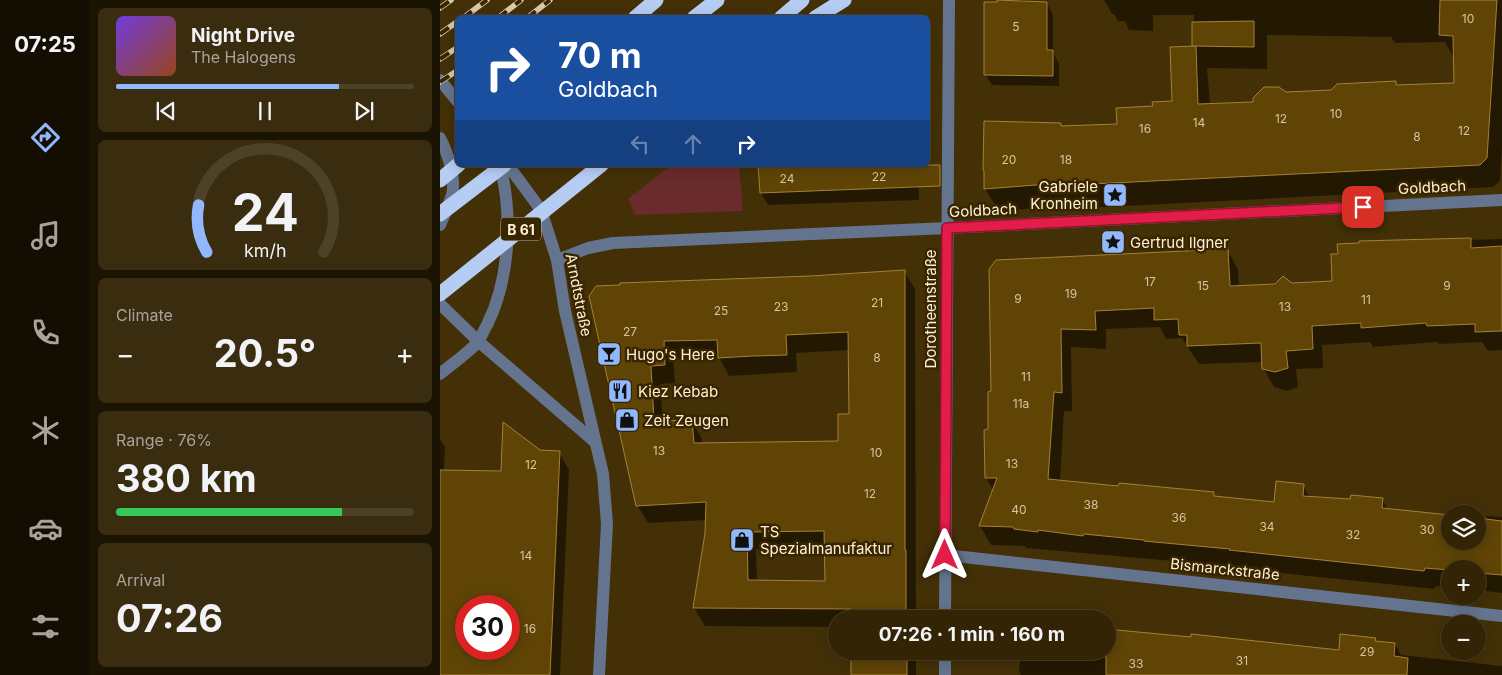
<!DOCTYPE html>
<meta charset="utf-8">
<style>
body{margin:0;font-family:Inter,sans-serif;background:#3a2c0f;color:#f1f3f6;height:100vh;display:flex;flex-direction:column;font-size:19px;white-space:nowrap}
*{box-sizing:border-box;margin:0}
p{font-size:16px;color:#a8a49a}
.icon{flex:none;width:28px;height:28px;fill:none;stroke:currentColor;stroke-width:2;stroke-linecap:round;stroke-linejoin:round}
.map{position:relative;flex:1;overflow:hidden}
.details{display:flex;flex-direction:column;gap:8px;padding:8px;background:#1c1403;width:350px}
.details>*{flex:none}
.banner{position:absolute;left:15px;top:15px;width:475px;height:152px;border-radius:8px;box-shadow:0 2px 12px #0003,0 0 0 1px #4d4127;background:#1a4fa0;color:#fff;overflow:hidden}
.controls{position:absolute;left:1001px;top:505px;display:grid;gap:10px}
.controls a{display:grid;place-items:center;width:45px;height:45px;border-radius:50%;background:#322405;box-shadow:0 2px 12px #0003,0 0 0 1px #4d4127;font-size:25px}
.speed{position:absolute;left:15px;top:595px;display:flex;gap:10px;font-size:25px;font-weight:700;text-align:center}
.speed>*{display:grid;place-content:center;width:65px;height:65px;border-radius:50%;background:#322405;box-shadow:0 2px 12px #0003,0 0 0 1px #4d4127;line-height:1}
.speed .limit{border:8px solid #d22;background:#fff;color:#111}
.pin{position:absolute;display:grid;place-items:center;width:42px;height:42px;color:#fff;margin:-21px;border-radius:10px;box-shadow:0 2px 8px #0006}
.me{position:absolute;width:55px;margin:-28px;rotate:0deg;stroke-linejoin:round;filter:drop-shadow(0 0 4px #0008)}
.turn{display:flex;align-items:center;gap:18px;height:105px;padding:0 20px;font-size:22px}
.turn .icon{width:65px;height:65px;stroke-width:2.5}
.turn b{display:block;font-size:35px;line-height:42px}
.lanes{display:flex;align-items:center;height:48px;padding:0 20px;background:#0003;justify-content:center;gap:25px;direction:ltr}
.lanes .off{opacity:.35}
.big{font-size:38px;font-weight:700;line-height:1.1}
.details .widget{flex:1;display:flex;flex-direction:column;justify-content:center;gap:8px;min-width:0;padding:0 18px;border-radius:8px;background:#3a2c0f}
.details .dial{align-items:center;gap:0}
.dial svg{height:130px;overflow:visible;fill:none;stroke:#4d4127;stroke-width:7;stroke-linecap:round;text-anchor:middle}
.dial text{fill:#f1f3f6;stroke:none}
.song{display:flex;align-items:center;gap:15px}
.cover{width:60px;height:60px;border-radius:8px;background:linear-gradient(135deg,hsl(260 70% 55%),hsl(20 70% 35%))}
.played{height:5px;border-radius:2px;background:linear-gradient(90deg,#91b8fd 75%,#4d4127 75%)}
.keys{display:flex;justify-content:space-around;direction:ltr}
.heat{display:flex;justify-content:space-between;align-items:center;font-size:28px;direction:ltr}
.charge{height:8px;border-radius:4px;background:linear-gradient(90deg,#34c759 76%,#4d4127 0)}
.trip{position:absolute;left:388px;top:610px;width:288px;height:50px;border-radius:25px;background:#322405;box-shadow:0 2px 12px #0003,0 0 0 1px #4d4127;font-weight:700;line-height:50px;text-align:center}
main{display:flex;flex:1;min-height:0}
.menu{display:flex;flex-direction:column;width:90px;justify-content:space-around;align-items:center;background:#140e02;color:#a8a49a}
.menu .icon{width:35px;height:35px}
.menu .selected{color:#91b8fd}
.menu b{font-size:22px;color:#f1f3f6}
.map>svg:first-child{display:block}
</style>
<main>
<nav class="menu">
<b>07:25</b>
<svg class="icon selected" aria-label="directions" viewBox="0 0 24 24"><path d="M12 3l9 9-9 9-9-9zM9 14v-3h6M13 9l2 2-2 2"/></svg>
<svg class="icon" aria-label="music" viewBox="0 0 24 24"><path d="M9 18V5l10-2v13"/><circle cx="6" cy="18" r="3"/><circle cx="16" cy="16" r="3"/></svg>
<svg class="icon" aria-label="phone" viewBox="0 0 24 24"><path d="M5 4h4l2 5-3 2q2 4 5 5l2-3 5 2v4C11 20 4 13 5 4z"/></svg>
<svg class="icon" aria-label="climate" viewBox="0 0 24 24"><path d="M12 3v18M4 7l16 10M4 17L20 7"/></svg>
<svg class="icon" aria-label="car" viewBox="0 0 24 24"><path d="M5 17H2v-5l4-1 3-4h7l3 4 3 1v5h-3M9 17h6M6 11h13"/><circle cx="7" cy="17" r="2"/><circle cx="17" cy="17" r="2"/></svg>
<svg class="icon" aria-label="filters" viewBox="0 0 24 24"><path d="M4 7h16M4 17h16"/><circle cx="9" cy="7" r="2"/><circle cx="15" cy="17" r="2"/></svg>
</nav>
<section class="details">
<div class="widget">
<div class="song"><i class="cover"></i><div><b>Night Drive</b><p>The Halogens</p></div></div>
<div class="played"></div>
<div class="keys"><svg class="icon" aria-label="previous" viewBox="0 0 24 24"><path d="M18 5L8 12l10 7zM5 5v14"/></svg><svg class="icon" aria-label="pause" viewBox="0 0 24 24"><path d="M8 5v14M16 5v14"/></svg><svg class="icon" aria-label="next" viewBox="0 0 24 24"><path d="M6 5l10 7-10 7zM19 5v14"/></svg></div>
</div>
<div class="widget dial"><svg viewBox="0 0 100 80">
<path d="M14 69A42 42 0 1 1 86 69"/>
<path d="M14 69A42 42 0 0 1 9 40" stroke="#91b8fd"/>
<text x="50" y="56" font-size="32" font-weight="700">24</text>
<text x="50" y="72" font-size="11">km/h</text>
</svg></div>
<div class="widget"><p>Climate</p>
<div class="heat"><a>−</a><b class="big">20.5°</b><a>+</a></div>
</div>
<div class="widget"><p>Range · 76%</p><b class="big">380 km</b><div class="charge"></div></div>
<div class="widget"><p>Arrival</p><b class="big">07:26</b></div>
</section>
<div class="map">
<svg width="1062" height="675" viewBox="0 0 1062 675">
<rect width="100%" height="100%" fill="#433007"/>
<path fill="#692b2b" d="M231,165H299L303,211L195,215L188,199Z"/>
<g fill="#0007" fill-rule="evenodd">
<path d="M558,0H585V3H607L613,15V53L619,63V86L552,85L545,74Z"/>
<path d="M664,0H1062V148L1060,181L1053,187L665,207H610L559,211L545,189L620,124L622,127L678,125L714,108L734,102L754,48V15H713V31L689,30L685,21H678L674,14H672ZM827,35L951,37L955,43L1005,42L1014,58L1015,84L957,86L955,82L891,91L846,93L814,103L770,105L767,68L827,69Z"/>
<path d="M320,165H478L479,200L328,205L321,193Z"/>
<path d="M1062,239V350L1048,351L1042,342L999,344L997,342L933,347L930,342L882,345L883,368L856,369L858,387L847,391L834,387L823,368V362L759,364L742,338L726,339L720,327L666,329V349L631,347L632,411H624L620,481L679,488L774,493L776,498L835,503L863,485L870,498L911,500L942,499L948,510L1010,517V541H1038V520L1047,521V516L1062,517V593L1038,590V569H1010V587L995,586V589L802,569L801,567L586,548L585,546L551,545L540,526L554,491L546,478L552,392L550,269L787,250L798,269L799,287L893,283L899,255L920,244V243Z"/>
<path d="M464,271L475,289L476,619H396V627L265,626L254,608L266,533V520L208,523L197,505L150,296ZM410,350V416L399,442L262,444V439L252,421L223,422L220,384L235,383L233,358L279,357L289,376L357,372L356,353ZM316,549H386V582L317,581Z"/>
<path d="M0,439L5,447L4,471L63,473L99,451L119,452L129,470L120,675H0ZM26,606H69V649H26Z"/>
<path d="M935,639L937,642L955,644L961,655L1062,666V675H581L579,671L581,651L900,652Z"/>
<rect x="412" y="651" width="64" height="24"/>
</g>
<g fill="#5f4406" stroke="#a58037" fill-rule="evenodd">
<path d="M557,0L607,2V50H613V76L544,75V2H557Z"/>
<path d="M1000,0H1057L1047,158L1040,165L651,184L596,185L544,189V171L543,170L544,121L621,123V126L677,124L676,108L713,106L712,102L732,101L730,47L756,46L758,104L813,102V98L824,87H839L846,92L891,90L897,84L956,81V85L1014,83L1013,36L999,35Z"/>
<path d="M814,21V47L752,46V22Z"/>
<path d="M318,165H500V186L320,193Z"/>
<path d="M1031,238V248L1062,246V331L1035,332V324L987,326L986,323L921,328V323L872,326L873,349L846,351L848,368L835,372L822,369L821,343L747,346V335H739L738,319L714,320V308L655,311L656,330L621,329L622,393L614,392L608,479L678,486L679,483L774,492V496L834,502L836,481L864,484L863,496L910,499L911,495L943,498L942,508L1010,515V541H1038V518L1062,521V575L1038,573V569H1010V570L985,568L984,571L789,550L790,549L704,541V540L644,534L643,536L598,530V532L574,529L573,527L539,526L557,478H545L544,430L548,429V392L551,391L549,269L556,260L788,249L790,286L835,284L843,276L852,283L892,281L891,254H898L897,244L919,243V241Z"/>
<path d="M465,270V550H466V618L467,619H411V609L253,608L265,533L266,502L196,506L149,296L156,286L180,285V283L370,276ZM408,332L409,414H398V441L254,443L252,420L214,421L211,366L225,365L224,341L277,340L278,358L312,356L347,355L346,335ZM384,531L385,581L308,580L307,532Z"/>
<path d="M63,422L100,450L120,451L110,675H0V470L61,471ZM26,606H69V649H26Z"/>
<path d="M666,629L751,637V634L899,650L900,634L936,638L935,641L955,643L954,656L968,658L967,675H666Z"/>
<rect x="411" y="651" width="56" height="24"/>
</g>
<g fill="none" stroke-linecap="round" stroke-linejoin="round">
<g stroke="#65748e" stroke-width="12">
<path d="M0,80L18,102"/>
<path d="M0,138C8,153 16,179 12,195C9,205 4,215 0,225"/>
<path d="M68,165L101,210L117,260L125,311L163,474L167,524L159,675"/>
<path d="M117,260L148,248L173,243L507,228L1062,200"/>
<path d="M0,304L38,341L155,442"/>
<path d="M0,374C12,364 27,354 38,342C41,337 44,330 47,325C70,279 73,215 60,165"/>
<path d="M505,555L1062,616"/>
<path d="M505,619L509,0"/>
<path d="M505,651V675"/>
</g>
<g stroke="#b5ccf3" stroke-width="15">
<path d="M195,18L216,0"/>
<path d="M254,18L277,0"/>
<path d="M341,18L362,0"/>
<path d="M375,18L404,0"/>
</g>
<defs>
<g id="rail">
<path d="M0,8L11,0"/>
<path d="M23,18L47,0"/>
<path d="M58,18L81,0"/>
<path d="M87,18L110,0"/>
<path d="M0,34L18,21"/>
<path d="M0,59L18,47"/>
<path d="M0,82L18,70"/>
</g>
</defs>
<use href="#rail" stroke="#dac9ab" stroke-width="5.5"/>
<use href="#rail" stroke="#382600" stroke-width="4" stroke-dasharray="11" stroke-linecap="butt"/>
<g stroke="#b5ccf3" stroke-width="15">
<path d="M0,180L18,165"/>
<path d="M0,214L64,165"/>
<path d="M0,294L161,165"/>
</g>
</g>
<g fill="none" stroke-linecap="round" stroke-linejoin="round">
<defs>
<path id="route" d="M505,555L507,228L923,207"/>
</defs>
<use href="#route" stroke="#92132f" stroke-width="12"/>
<use href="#route" stroke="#e11d48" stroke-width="9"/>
</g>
<defs>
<symbol id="sight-square" viewBox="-11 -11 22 22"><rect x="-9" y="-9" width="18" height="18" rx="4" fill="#91b8fd" stroke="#382600"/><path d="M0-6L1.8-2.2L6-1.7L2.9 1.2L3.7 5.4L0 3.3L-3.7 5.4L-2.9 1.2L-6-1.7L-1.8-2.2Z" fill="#111"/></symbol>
<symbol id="bar-square" viewBox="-11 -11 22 22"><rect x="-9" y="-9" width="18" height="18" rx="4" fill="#91b8fd" stroke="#382600"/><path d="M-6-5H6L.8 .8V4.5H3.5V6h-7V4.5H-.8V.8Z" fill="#111"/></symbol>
<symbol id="restaurant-square" viewBox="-11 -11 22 22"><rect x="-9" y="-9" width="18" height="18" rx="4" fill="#91b8fd" stroke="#382600"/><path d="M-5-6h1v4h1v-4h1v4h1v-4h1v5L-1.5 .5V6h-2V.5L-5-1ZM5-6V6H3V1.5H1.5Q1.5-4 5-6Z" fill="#111"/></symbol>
<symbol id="shop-square" viewBox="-11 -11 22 22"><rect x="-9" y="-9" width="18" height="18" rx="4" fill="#91b8fd" stroke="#382600"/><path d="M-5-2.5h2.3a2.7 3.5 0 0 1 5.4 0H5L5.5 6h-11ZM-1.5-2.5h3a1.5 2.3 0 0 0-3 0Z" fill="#111"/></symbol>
</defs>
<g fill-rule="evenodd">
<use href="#sight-square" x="661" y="181" width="28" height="28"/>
<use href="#sight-square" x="659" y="228" width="28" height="28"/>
<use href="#bar-square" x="155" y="340" width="28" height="28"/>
<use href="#restaurant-square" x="166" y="377" width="28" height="28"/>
<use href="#shop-square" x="173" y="406" width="28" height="28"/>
<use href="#shop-square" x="288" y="526" width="28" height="28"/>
</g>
<g text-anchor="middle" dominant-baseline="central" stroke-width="5" stroke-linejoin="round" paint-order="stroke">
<g font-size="12" fill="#d7c4a0">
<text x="1028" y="18">10</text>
<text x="576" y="26">5</text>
<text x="896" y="113">10</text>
<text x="841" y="118">12</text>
<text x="759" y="122">14</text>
<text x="705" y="128">16</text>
<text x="1024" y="130">12</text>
<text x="977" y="136">8</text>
<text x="569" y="159">20</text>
<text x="626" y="159">18</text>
<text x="439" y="176">22</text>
<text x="347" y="178">24</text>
<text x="710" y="281">17</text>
<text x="763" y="285">15</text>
<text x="1007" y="285">9</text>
<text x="631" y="293">19</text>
<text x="578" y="298">9</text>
<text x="926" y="299">11</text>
<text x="437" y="302">21</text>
<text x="341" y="306">23</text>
<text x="845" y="306">13</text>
<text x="281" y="310">25</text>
<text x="190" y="331">27</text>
<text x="437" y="357">8</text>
<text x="586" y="376">11</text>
<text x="581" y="403">11a</text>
<text x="219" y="450">13</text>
<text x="436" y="452">10</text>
<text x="572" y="463">13</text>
<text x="91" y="464">12</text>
<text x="430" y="493">12</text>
<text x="651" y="504">38</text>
<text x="579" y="509">40</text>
<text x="739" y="517">36</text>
<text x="827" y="526">34</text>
<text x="987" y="529">30</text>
<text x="913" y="534">32</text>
<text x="86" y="555">14</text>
<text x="90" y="628">16</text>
<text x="927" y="651">29</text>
<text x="802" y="660">31</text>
<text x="696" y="663">33</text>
</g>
<rect fill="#382600" stroke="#c3b394" stroke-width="1" x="61" y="217.5" width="40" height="23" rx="4"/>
<g font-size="14" font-weight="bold" fill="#ffefd3">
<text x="81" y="229">B 61</text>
</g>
<g font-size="15" fill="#ffefd3" stroke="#382600" text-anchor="start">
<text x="658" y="186" text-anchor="end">Gabriele<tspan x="658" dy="17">Kronheim</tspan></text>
<text x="690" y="242">Gertrud Ilgner</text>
<text x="186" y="354">Hugo's Here</text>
<text x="198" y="391">Kiez Kebab</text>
<text x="204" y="420">Zeit Zeugen</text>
<text x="320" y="531">TS<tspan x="320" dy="17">Spezialmanufaktur</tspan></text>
</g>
<g font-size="15" fill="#ffefd3" stroke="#382600">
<text transform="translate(992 187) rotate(-3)">Goldbach</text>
<text transform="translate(543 210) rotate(-3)">Goldbach</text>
<text transform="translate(139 295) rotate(79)">Arndtstraße</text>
<text transform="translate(490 309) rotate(-90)">Dorotheenstraße</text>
<text transform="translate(785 569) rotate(6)">Bismarckstraße</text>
</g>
</g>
</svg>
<div class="controls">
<a><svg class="icon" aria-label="layers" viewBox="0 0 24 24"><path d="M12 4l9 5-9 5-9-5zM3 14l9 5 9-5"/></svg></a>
<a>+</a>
<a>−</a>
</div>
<div class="speed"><div class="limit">30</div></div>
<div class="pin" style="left:923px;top:207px;background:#d93025"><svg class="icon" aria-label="arrive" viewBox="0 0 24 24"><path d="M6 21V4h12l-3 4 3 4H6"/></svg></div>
<svg class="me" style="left:505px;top:555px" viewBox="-20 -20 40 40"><path d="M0-17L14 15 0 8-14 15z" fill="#e11d48" stroke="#fff" stroke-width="4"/></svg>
<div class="trip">07:26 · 1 min · 160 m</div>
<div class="banner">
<div class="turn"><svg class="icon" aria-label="right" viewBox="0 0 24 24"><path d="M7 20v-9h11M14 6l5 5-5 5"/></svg><div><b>70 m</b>Goldbach</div></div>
<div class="lanes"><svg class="icon off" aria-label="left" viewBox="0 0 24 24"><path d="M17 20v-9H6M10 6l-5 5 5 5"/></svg><svg class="icon off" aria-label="ahead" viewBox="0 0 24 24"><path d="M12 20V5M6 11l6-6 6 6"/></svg><svg class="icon" aria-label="right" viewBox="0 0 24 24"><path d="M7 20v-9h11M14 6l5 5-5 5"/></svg></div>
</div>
</div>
</main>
